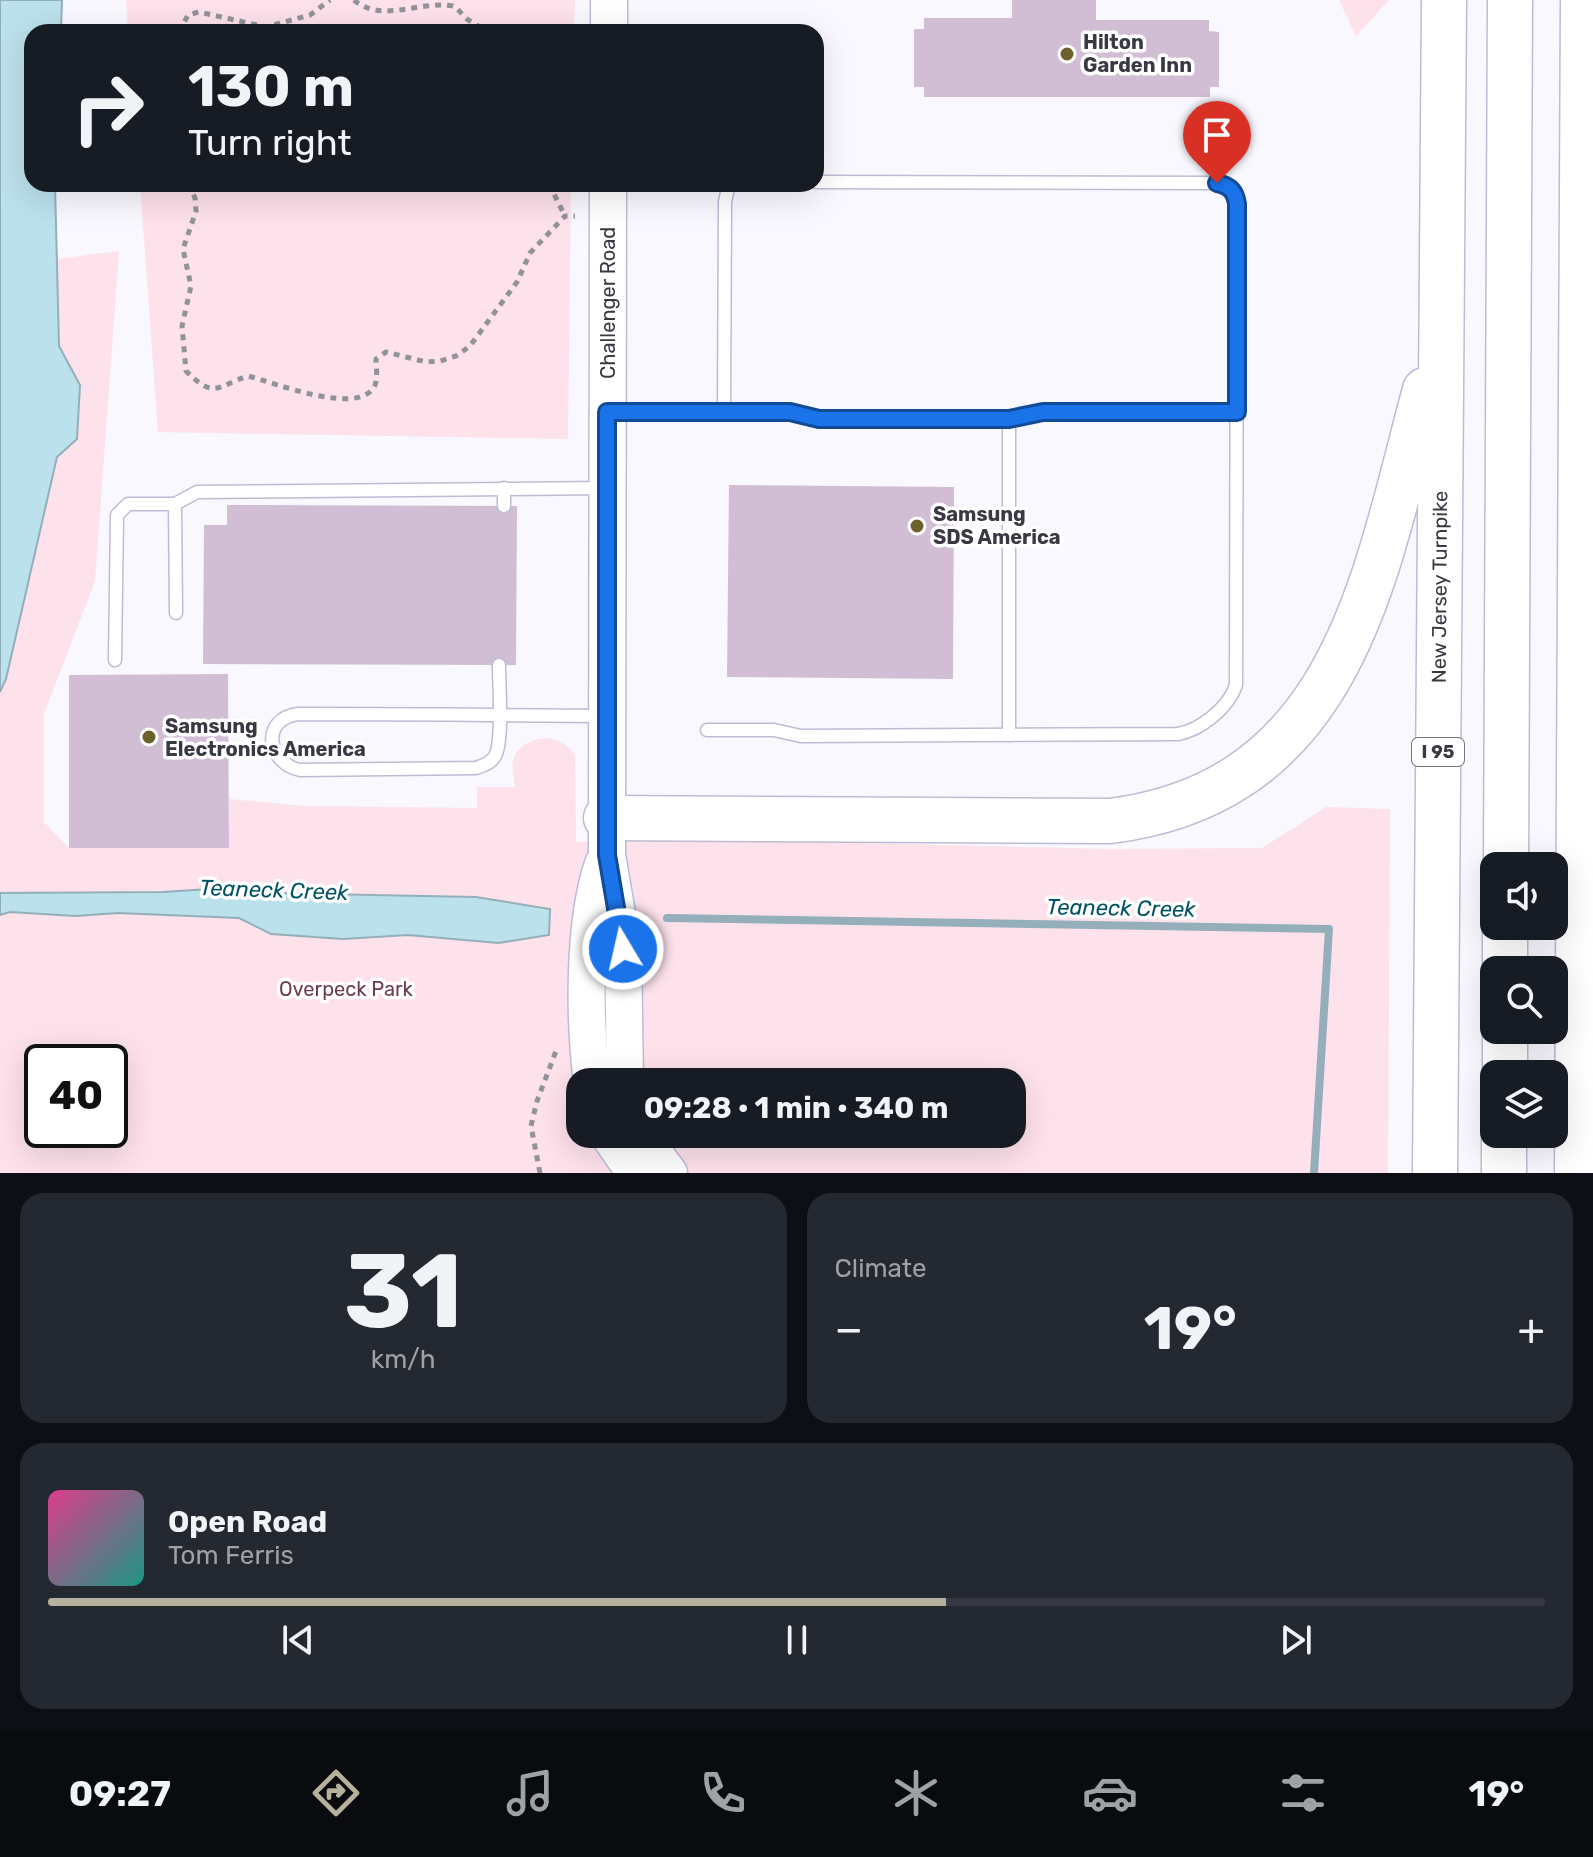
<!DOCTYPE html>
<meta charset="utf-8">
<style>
body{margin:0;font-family:Rubik,sans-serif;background:#242831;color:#f1f3f6;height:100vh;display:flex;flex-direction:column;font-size:30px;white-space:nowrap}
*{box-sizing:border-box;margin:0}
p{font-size:26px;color:#9ea1a6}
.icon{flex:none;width:44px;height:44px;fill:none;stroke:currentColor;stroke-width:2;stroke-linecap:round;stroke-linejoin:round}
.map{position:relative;height:1173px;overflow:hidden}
.panel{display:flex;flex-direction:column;gap:20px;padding:20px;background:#0d0f14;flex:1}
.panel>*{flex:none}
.hud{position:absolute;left:24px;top:24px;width:800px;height:168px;border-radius:24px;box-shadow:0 8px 32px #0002;background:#171b24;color:#f1f3f6;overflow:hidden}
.buttons{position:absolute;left:1480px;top:852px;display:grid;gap:16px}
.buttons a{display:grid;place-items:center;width:88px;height:88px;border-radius:16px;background:#171b24;box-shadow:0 8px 32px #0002;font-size:40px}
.speed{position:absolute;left:24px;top:1044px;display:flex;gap:16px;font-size:40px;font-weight:700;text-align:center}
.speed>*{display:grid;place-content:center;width:104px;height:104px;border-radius:50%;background:#171b24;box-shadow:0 8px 32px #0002;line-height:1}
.speed .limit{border:4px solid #111;border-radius:12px;background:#fff;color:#111}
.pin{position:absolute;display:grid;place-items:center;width:68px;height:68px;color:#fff;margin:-82px -34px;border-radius:50% 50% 50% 0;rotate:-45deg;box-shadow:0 0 8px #0007}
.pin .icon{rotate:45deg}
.me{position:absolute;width:88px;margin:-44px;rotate:351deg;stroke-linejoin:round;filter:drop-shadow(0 0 6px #0008)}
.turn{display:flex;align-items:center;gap:28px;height:168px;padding:0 32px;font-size:36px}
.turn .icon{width:104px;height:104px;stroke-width:2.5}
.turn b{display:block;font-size:56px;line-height:68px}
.big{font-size:60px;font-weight:700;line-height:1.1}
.panel .tile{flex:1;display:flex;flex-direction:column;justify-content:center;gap:12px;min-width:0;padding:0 28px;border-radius:24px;background:#242831}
.panel .dial{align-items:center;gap:0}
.dial b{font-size:104px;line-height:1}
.song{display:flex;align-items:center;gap:24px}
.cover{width:96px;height:96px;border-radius:12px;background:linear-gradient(135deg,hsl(330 70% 55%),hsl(170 70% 35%))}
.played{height:8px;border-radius:4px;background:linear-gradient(90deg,#b5b19c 60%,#363941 60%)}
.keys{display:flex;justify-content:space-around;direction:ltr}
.heat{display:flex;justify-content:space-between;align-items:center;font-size:44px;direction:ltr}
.panel .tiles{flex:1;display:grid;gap:20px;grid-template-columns:1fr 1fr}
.tile:last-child{grid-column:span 2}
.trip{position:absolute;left:566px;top:1068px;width:460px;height:80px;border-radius:24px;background:#171b24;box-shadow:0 8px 32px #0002;font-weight:700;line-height:80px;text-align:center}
.tab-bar{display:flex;height:128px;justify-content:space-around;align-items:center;background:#090b0e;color:#9ea1a6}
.tab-bar .icon{width:56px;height:56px}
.tab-bar .active{color:#b5b19c}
.tab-bar b{font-size:36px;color:#f1f3f6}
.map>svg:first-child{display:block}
</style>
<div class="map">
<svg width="1593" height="1173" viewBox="0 0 1593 1173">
<rect width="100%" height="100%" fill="#f8f8fe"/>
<g fill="#fde1eb" fill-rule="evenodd">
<path d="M126,0H575L574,32H128Z"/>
<path d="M1339,0H1389L1356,36Z"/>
<path d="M140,184H571L568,439L158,432Z"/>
<path d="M119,251L95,581L44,714V822L69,848H228L229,799L303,806L477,808V787H515C515,780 511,769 513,761C518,739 550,732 566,745C570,748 572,752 575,755L576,842L663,838L1107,849L1262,848L1326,807L1390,809L1388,1173H0V692L6,679L57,457L80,385L59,346L57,259ZM42,1062H110V1130H42ZM580,1082H1012V1134H580Z"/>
</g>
<g fill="#bbe1ed" stroke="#94afba" stroke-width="2">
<path d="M0,0H62L61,32H32V184H55L59,346L80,385L77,439L57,457L6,679L0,692Z"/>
<path d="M225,888L267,893L476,897L550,909L549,935L498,943L408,935L343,939L271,934L239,918L118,913L75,916L10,912L0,915V893L163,892Z"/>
</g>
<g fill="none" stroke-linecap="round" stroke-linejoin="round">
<path stroke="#94afba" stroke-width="8" d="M667,918L1329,929L1314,1173"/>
</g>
<g fill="#d1bed5">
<path d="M1012,0H1096V20H1209V31L1219,32V87H1210V97H924V87H914V29H924V18H1012Z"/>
<path d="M729,485L954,487L953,679L727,677Z"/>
<path d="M227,505L517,506L516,665L203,664L204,525H227Z"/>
<path d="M228,674L229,848H69V675Z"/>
</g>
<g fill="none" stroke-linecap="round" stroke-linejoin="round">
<defs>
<g id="lane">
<path d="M611,412H790L819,419H1009L1043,412H1237"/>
<path d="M724,412L725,202L728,188L733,184"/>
<path d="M504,506V488"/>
<path d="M176,613L175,504L197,492L605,488"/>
<path d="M115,660L117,515L128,504H175"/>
<path d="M499,665C499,686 503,736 496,754C492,763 484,765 476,768L300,770C267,763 260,719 298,714C400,714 501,715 603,716"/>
<path d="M707,730H774L801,736L1178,734C1201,730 1229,707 1236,685L1237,204L1232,190L1217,183L816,182"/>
<path d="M1009,735V419"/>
</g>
<g id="secondary">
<path d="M609,32V0"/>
<path d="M608,184L607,855L623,949L625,1082"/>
<path d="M592,1082C584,1019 583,923 603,864"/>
<path d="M608,1134L635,1173"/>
<path d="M643,1134L649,1147L669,1173"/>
</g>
<g id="highway">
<path d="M606,818L1110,821C1344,792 1374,578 1425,390"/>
<path d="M1506,866L1510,0"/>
<path d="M1505,970V926"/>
<path d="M1505,1074V1030"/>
<path id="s1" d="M1435,1173L1444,0"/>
<path d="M1504,1173V1134"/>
<path d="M1577,1173L1583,0"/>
</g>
</defs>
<use href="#lane" stroke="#bcbcd6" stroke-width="15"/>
<use href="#secondary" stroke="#bcbcd6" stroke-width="39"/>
<use href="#highway" stroke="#bcbcd6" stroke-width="47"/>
<g stroke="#92929a" stroke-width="5" stroke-dasharray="6 6" stroke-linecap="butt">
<path d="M354,0C382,24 419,0 453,6C459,9 462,15 467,19C474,24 482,28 489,32"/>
<path d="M179,32L188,15L199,12L266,27L310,15L330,0"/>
<path d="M188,184L195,198L196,211L183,249L191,286L182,326L186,371C215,400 217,386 248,376C273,382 360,418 375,385C378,378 376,367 376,359L386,352L426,362L440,361L456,356L470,346L517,282L530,253L565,216H575"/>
<path d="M549,184L565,216"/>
<path d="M540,1173L531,1126L537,1101L556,1051"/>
</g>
<use href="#lane" stroke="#fff" stroke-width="12"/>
<use href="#secondary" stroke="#fff" stroke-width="36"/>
<use href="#highway" stroke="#fff" stroke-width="44"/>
</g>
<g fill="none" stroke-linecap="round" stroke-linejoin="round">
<defs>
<path id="route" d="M623,949L607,855V412H790L819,419H1009L1043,412H1237V204C1235,191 1230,186 1217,183"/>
</defs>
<use href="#route" stroke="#114b97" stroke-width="20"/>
<use href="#route" stroke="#1a73e8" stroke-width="14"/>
</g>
<g fill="#6c602d" stroke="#fff" stroke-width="3">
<circle cx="1067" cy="54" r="8"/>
<circle cx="917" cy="526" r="8"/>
<circle cx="149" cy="737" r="8"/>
</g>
<g text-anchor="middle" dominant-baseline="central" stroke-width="7" stroke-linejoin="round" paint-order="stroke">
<rect fill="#fff" stroke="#74747b" stroke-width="2" x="1412" y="738" width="52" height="28" rx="6"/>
<g font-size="18" font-weight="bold" fill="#393943">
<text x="1438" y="752">I 95</text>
</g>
<g font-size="20" font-weight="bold" fill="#393943" stroke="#fff" text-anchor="start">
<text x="1083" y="42">Hilton<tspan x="1083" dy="23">Garden Inn</tspan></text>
<text x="933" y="514">Samsung<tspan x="933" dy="23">SDS America</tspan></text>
<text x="165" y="726">Samsung<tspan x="165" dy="23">Electronics America</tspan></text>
</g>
<g font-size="20" fill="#393943" stroke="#fff">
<text transform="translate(608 303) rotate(-90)">Challenger Road</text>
<text stroke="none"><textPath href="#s1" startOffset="586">New Jersey Turnpike</textPath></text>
</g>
<g font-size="20" fill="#6c3c50" stroke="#fff">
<text x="346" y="989">Overpeck Park</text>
</g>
<g font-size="22" font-style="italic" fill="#005264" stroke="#fff">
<text transform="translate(274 890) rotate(2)">Teaneck Creek</text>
<text transform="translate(1121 908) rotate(1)">Teaneck Creek</text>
</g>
</g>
</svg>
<div class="buttons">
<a><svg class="icon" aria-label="sound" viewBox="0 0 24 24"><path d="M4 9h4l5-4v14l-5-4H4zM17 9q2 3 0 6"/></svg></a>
<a><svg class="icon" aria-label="search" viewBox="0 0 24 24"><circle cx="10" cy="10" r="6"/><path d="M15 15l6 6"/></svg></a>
<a><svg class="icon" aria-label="layers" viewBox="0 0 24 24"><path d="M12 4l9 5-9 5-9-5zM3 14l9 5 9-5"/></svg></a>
</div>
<div class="speed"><div class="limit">40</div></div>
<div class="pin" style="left:1217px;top:183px;background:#d93025"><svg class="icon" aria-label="arrive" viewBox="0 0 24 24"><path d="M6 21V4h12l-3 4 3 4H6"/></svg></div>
<svg class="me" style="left:623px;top:949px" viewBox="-20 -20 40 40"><circle r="17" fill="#1a73e8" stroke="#fff" stroke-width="3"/><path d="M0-11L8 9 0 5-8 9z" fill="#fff"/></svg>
<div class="trip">09:28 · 1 min · 340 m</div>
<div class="hud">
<div class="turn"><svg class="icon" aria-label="right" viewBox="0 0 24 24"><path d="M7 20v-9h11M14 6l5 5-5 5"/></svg><div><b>130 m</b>Turn right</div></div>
</div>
</div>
<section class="panel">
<div class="tiles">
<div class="tile dial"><b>31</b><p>km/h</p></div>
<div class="tile"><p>Climate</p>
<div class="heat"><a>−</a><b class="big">19°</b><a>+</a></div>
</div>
<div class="tile">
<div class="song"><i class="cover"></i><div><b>Open Road</b><p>Tom Ferris</p></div></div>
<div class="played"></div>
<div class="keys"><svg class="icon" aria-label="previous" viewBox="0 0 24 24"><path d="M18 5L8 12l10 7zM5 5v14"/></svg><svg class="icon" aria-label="pause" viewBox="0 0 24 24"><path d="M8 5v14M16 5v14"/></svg><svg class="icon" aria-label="next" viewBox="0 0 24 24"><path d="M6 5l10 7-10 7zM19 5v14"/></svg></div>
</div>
</div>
</section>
<nav class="tab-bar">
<b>09:27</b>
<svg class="icon active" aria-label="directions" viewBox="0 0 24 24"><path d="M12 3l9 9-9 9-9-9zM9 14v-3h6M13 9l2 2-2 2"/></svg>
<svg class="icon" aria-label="music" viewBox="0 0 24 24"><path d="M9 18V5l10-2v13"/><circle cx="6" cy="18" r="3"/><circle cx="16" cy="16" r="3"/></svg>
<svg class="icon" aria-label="phone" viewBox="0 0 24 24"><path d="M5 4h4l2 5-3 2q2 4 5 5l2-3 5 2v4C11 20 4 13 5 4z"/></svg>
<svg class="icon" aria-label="climate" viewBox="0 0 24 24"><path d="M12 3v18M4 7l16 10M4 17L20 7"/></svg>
<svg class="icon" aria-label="car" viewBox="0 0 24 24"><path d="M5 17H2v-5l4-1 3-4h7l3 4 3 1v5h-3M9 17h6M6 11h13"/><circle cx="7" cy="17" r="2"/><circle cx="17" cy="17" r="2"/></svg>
<svg class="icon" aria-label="filters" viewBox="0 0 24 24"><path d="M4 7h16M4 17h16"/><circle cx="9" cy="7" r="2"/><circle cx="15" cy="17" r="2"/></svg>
<b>19°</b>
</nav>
